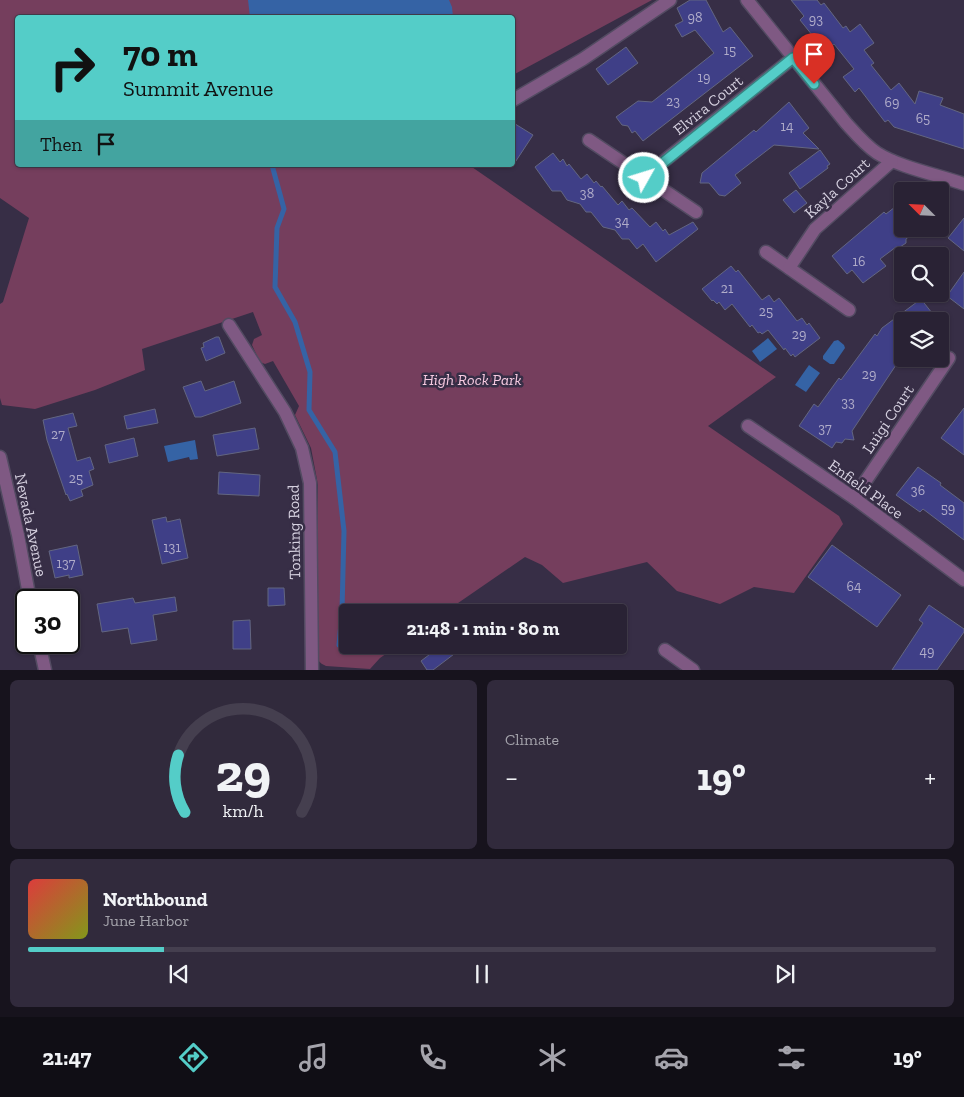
<!DOCTYPE html>
<meta charset="utf-8">
<style>
body{margin:0;font-family:"Zilla Slab",serif;background:#312a3c;color:#f1f3f6;height:100vh;display:flex;flex-direction:column;font-size:19px;white-space:nowrap}
*{box-sizing:border-box;margin:0}
p{font-size:16px;color:#a5a4ac}
.icon{flex:none;width:28px;height:28px;fill:none;stroke:currentColor;stroke-width:2;stroke-linecap:round;stroke-linejoin:round}
.map{position:relative;height:670px;overflow:hidden}
.sheet{display:flex;flex-direction:column;gap:10px;padding:10px;background:#17131d;flex:1}
.sheet>*{flex:none}
.hud{position:absolute;left:15px;top:15px;width:500px;height:152px;border-radius:5px;box-shadow:0 1px 4px #0004,0 0 0 1px #453f4f;background:#54cdc8;color:#111;overflow:hidden}
.needle{width:32px;rotate:294deg}
.buttons{position:absolute;left:894px;top:182px;display:grid;gap:10px}
.buttons a{display:grid;place-items:center;width:55px;height:55px;border-radius:5px;background:#292234;box-shadow:0 1px 4px #0004,0 0 0 1px #453f4f;font-size:25px}
.speed{position:absolute;left:15px;top:589px;display:flex;gap:10px;font-size:25px;font-weight:700;text-align:center}
.speed>*{display:grid;place-content:center;width:65px;height:65px;border-radius:50%;background:#292234;box-shadow:0 1px 4px #0004,0 0 0 1px #453f4f;line-height:1}
.speed .limit{border:2px solid #111;border-radius:8px;background:#fff;color:#111}
.pin{position:absolute;display:grid;place-items:center;width:42px;height:42px;color:#fff;margin:-51px -21px;border-radius:50% 50% 50% 0;rotate:-45deg;box-shadow:0 0 5px #0007}
.pin .icon{rotate:45deg}
.me{position:absolute;width:55px;margin:-28px;rotate:51deg;stroke-linejoin:round;filter:drop-shadow(0 0 4px #0008)}
.turn{display:flex;align-items:center;gap:18px;height:105px;padding:0 25px;font-size:22px}
.turn .icon{width:65px;height:65px;stroke-width:2.5}
.turn b{display:block;font-size:35px;line-height:42px}
.then{display:flex;align-items:center;height:48px;padding:0 25px;background:#0003;gap:10px;font-size:19px}
.big{font-size:38px;font-weight:700;line-height:1.1}
.sheet .tile{flex:1;display:flex;flex-direction:column;justify-content:center;gap:8px;min-width:0;padding:0 18px;border-radius:8px;background:#312a3c}
.sheet .dial{align-items:center;gap:0}
.dial svg{height:130px;overflow:visible;fill:none;stroke:#453f4f;stroke-width:7;stroke-linecap:round;text-anchor:middle}
.dial text{fill:#f1f3f6;stroke:none}
.song{display:flex;align-items:center;gap:15px}
.cover{width:60px;height:60px;border-radius:8px;background:linear-gradient(135deg,hsl(0 70% 55%),hsl(70 70% 35%))}
.played{height:5px;border-radius:2px;background:linear-gradient(90deg,#54cdc8 15%,#453f4f 15%)}
.keys{display:flex;justify-content:space-around;direction:ltr}
.heat{display:flex;justify-content:space-between;align-items:center;font-size:28px;direction:ltr}
.sheet .tiles{flex:1;display:grid;gap:10px;grid-template-columns:1fr 1fr}
.tile:last-child{grid-column:span 2}
.trip{position:absolute;left:339px;top:604px;width:288px;height:50px;border-radius:5px;background:#292234;box-shadow:0 1px 4px #0004,0 0 0 1px #453f4f;font-weight:700;line-height:50px;text-align:center}
.tabs{display:flex;height:80px;justify-content:space-around;align-items:center;background:#100e15;color:#a5a4ac}
.tabs .icon{width:35px;height:35px}
.tabs .active{color:#54cdc8}
.tabs b{font-size:22px;color:#f1f3f6}
.map>svg:first-child{display:block}
</style>
<div class="map">
<svg width="964" height="670" viewBox="0 0 964 670">
<rect width="100%" height="100%" fill="#372e46"/>
<path fill="#753e5d" d="M0,0H652L513,75L512,18H18V165H469L776,377L708,426L839,516L843,524L794,593L754,587L720,604L677,591L647,562L563,583L542,565L525,557L445,612H348V645H399L380,658L370,669L326,666C319,663 317,660 316,652L318,485L311,448L295,415L299,406L273,361L265,364L260,362L252,345L254,339L262,335L253,312L142,349L145,370L95,390L35,409L2,405L0,398V304L3,302L29,218L0,198Z"/>
<g fill="#3563a5">
<path d="M248,0H449L452,7L453,17H250Z"/>
<path d="M768,338L777,349L760,362L752,351Z"/>
<path d="M838,340L844,345L845,348L834,364H830L823,359V356L834,341Z"/>
<path d="M809,365L820,373L806,392L795,385Z"/>
<path d="M195,440L198,459L190,460L189,457L168,462L164,446Z"/>
</g>
<g fill="none" stroke-linecap="round" stroke-linejoin="round">
<path stroke="#3563a5" stroke-width="5" d="M272,165L284,209L277,228L275,287L295,322L310,372L309,410L335,452L344,531L342,611L339,645"/>
</g>
<g fill="#3f3f87" stroke="#636681">
<path d="M690,0H706L723,32L730,27L753,56L643,141L635,131L632,133L628,126L622,125L616,117L638,101L652,102L714,53L695,30L682,37L675,25L683,21L677,8Z"/>
<path d="M791,0H817L821,5L824,3L843,28L846,26L850,32L860,24L874,43L864,50L874,63L871,65L891,90L899,83L915,104L919,91L943,98L940,105L964,114V149L894,127L888,120L885,122L859,88L855,92L843,77L854,69L834,44L825,51L800,20L804,16Z"/>
<path d="M626,47L638,63L608,85L596,69Z"/>
<path d="M789,102L809,128L803,133L819,149L774,145L735,175L741,183L725,196L719,195L709,183H700L702,173L754,130L756,132Z"/>
<path d="M512,122L533,135L512,167Z"/>
<path d="M820,150L830,164L827,166L828,168L800,189L789,173Z"/>
<path d="M553,153L560,162L563,159L567,166L569,164L581,179L587,174L594,183L596,181L601,187L602,186L618,205L622,201L629,210L632,208L650,227L656,222L663,231L665,229L669,235L693,222L698,229L656,262L643,244L637,249L629,239H622L615,230L603,227L591,212H586L580,204L567,200L561,191H552L535,167Z"/>
<path d="M796,190L807,203L794,213L783,200Z"/>
<path d="M895,207L902,216V229H918L906,239V243L900,247H896L880,259L886,266L863,283L852,270L847,274L832,256L884,212L886,214Z"/>
<path d="M964,218V251L948,238Z"/>
<path d="M731,266L736,272L738,270L762,300L769,295L774,302L779,298L797,321L802,318L807,325L809,323L820,338L795,357L793,354L791,356L785,348L784,350L768,330L762,334L760,332L758,333L752,325L750,327L732,304L725,310L719,302L717,304L713,300L712,301L702,289Z"/>
<path d="M964,272V309L947,296Z"/>
<path d="M921,299L932,313L922,321H902V356L852,431L854,440L845,439L842,443L836,442L832,448L799,426L814,404L818,407L839,378L841,380L875,334L877,336L882,328Z"/>
<path d="M216,337H219L225,353L206,361L201,348L204,347L203,343Z"/>
<path d="M201,381L205,391L234,381L241,403L201,417H195L183,387Z"/>
<path d="M964,408V455L941,438Z"/>
<path d="M155,409L158,423L127,429L124,416Z"/>
<path d="M73,413L77,426L68,428L77,461L90,457L94,469L89,471L93,485L81,490L83,496L70,501L67,494L66,495L47,440L43,420Z"/>
<path d="M255,428L259,449L217,456L213,435Z"/>
<path d="M134,438L138,456L109,463L105,445Z"/>
<path d="M918,467L941,483L940,485L964,503V540L923,509L920,512L896,495Z"/>
<path d="M219,472L260,475L259,496L218,494Z"/>
<path d="M166,517L167,522L180,519L188,558L162,564L152,520Z"/>
<path d="M77,545L83,575L69,578V575L55,578L49,551Z"/>
<path d="M832,545L901,595L877,627L808,577Z"/>
<path d="M268,588H284L285,605L268,606Z"/>
<path d="M175,597L177,611L153,615L157,640L131,644L128,628L102,632L97,604L133,598L135,603Z"/>
<path d="M929,605L964,629V632L937,670H892L923,623L919,620Z"/>
<path d="M250,620L251,649H233V621Z"/>
<path d="M442,645H466L433,670H427L421,661Z"/>
</g>
<g fill="none" stroke-linecap="round" stroke-linejoin="round">
<defs>
<g id="minor">
<path d="M747,0L846,123C855,133 865,145 877,153C899,167 938,175 964,184"/>
<path d="M513,100L583,59L670,0"/>
<path d="M589,140L696,212"/>
<path d="M644,177L793,58"/>
<path d="M766,252L849,310"/>
<path d="M789,268L815,229L892,161"/>
<path d="M229,325L285,412L302,448L310,483L312,670"/>
<path d="M748,426L854,498L964,580"/>
<path d="M0,457L18,535L30,600"/>
<path d="M854,498L949,358"/>
<path d="M39,642L45,670"/>
<path d="M665,650L693,670"/>
</g>
</defs>
<use href="#minor" stroke="#534b62" stroke-width="15"/>
<use href="#minor" stroke="#7f5983" stroke-width="12"/>
</g>
<g fill="none" stroke-linecap="round" stroke-linejoin="round">
<defs>
<path id="route" d="M644,178L793,58L814,84"/>
</defs>
<use href="#route" stroke="#378582" stroke-width="12"/>
<use href="#route" stroke="#54cdc8" stroke-width="9"/>
</g>
<g text-anchor="middle" dominant-baseline="central" stroke-width="5" stroke-linejoin="round" paint-order="stroke">
<g font-size="14" fill="#b0acc9">
<text x="695" y="17">98</text>
<text x="816" y="19">93</text>
<text x="730" y="50">15</text>
<text x="704" y="77">19</text>
<text x="673" y="101">23</text>
<text x="892" y="102">69</text>
<text x="923" y="118">65</text>
<text x="787" y="126">14</text>
<text x="587" y="193">38</text>
<text x="622" y="221">34</text>
<text x="859" y="261">16</text>
<text x="727" y="288">21</text>
<text x="766" y="311">25</text>
<text x="799" y="334">29</text>
<text x="869" y="374">29</text>
<text x="848" y="402">33</text>
<text x="825" y="428">37</text>
<text x="58" y="434">27</text>
<text x="76" y="478">25</text>
<text x="918" y="490">36</text>
<text x="948" y="508">59</text>
<text x="172" y="547">131</text>
<text x="66" y="563">137</text>
<text x="854" y="586">64</text>
<text x="927" y="651">49</text>
</g>
<g font-size="16" fill="#d5d0df" stroke="#372e46">
<text transform="translate(708 105) rotate(-39)">Elvira Court</text>
<text transform="translate(837 188) rotate(-42)">Kayla Court</text>
<text transform="translate(888 419) rotate(-56)">Luigi Court</text>
<text transform="translate(866 489) rotate(36)">Enfield Place</text>
<text transform="translate(31 525) rotate(78)">Nevada Avenue</text>
<text transform="translate(294 532) rotate(-91)">Tonking Road</text>
</g>
<g font-size="16" font-style="italic" fill="#f7cae1" stroke="#372e46">
<text x="472" y="379">High Rock Park</text>
</g>
</g>
</svg>
<div class="buttons">
<a><svg class="needle" viewBox="-14 -14 28 28"><path d="M0-13l5 13h-10z" fill="#e53935"/><path d="M0 13l5-13h-10z" fill="#a5a4ac"/></svg></a>
<a><svg class="icon" aria-label="search" viewBox="0 0 24 24"><circle cx="10" cy="10" r="6"/><path d="M15 15l6 6"/></svg></a>
<a><svg class="icon" aria-label="layers" viewBox="0 0 24 24"><path d="M12 4l9 5-9 5-9-5zM3 14l9 5 9-5"/></svg></a>
</div>
<div class="speed"><div class="limit">30</div></div>
<div class="pin" style="left:814px;top:84px;background:#d93025"><svg class="icon" aria-label="arrive" viewBox="0 0 24 24"><path d="M6 21V4h12l-3 4 3 4H6"/></svg></div>
<svg class="me" style="left:644px;top:178px" viewBox="-20 -20 40 40"><circle r="17" fill="#54cdc8" stroke="#fff" stroke-width="3"/><path d="M0-11L8 9 0 5-8 9z" fill="#fff"/></svg>
<div class="trip">21:48 · 1 min · 80 m</div>
<div class="hud">
<div class="turn"><svg class="icon" aria-label="right" viewBox="0 0 24 24"><path d="M7 20v-9h11M14 6l5 5-5 5"/></svg><div><b>70 m</b>Summit Avenue</div></div>
<div class="then">Then<svg class="icon" aria-label="arrive" viewBox="0 0 24 24"><path d="M6 21V4h12l-3 4 3 4H6"/></svg></div>
</div>
</div>
<section class="sheet">
<div class="tiles">
<div class="tile dial"><svg viewBox="0 0 100 80">
<path d="M14 69A42 42 0 1 1 86 69"/>
<path d="M14 69A42 42 0 0 1 10 34" stroke="#54cdc8"/>
<text x="50" y="56" font-size="32" font-weight="700">29</text>
<text x="50" y="72" font-size="11">km/h</text>
</svg></div>
<div class="tile"><p>Climate</p>
<div class="heat"><a>−</a><b class="big">19°</b><a>+</a></div>
</div>
<div class="tile">
<div class="song"><i class="cover"></i><div><b>Northbound</b><p>June Harbor</p></div></div>
<div class="played"></div>
<div class="keys"><svg class="icon" aria-label="previous" viewBox="0 0 24 24"><path d="M18 5L8 12l10 7zM5 5v14"/></svg><svg class="icon" aria-label="pause" viewBox="0 0 24 24"><path d="M8 5v14M16 5v14"/></svg><svg class="icon" aria-label="next" viewBox="0 0 24 24"><path d="M6 5l10 7-10 7zM19 5v14"/></svg></div>
</div>
</div>
</section>
<nav class="tabs">
<b>21:47</b>
<svg class="icon active" aria-label="directions" viewBox="0 0 24 24"><path d="M12 3l9 9-9 9-9-9zM9 14v-3h6M13 9l2 2-2 2"/></svg>
<svg class="icon" aria-label="music" viewBox="0 0 24 24"><path d="M9 18V5l10-2v13"/><circle cx="6" cy="18" r="3"/><circle cx="16" cy="16" r="3"/></svg>
<svg class="icon" aria-label="phone" viewBox="0 0 24 24"><path d="M5 4h4l2 5-3 2q2 4 5 5l2-3 5 2v4C11 20 4 13 5 4z"/></svg>
<svg class="icon" aria-label="climate" viewBox="0 0 24 24"><path d="M12 3v18M4 7l16 10M4 17L20 7"/></svg>
<svg class="icon" aria-label="car" viewBox="0 0 24 24"><path d="M5 17H2v-5l4-1 3-4h7l3 4 3 1v5h-3M9 17h6M6 11h13"/><circle cx="7" cy="17" r="2"/><circle cx="17" cy="17" r="2"/></svg>
<svg class="icon" aria-label="filters" viewBox="0 0 24 24"><path d="M4 7h16M4 17h16"/><circle cx="9" cy="7" r="2"/><circle cx="15" cy="17" r="2"/></svg>
<b>19°</b>
</nav>
